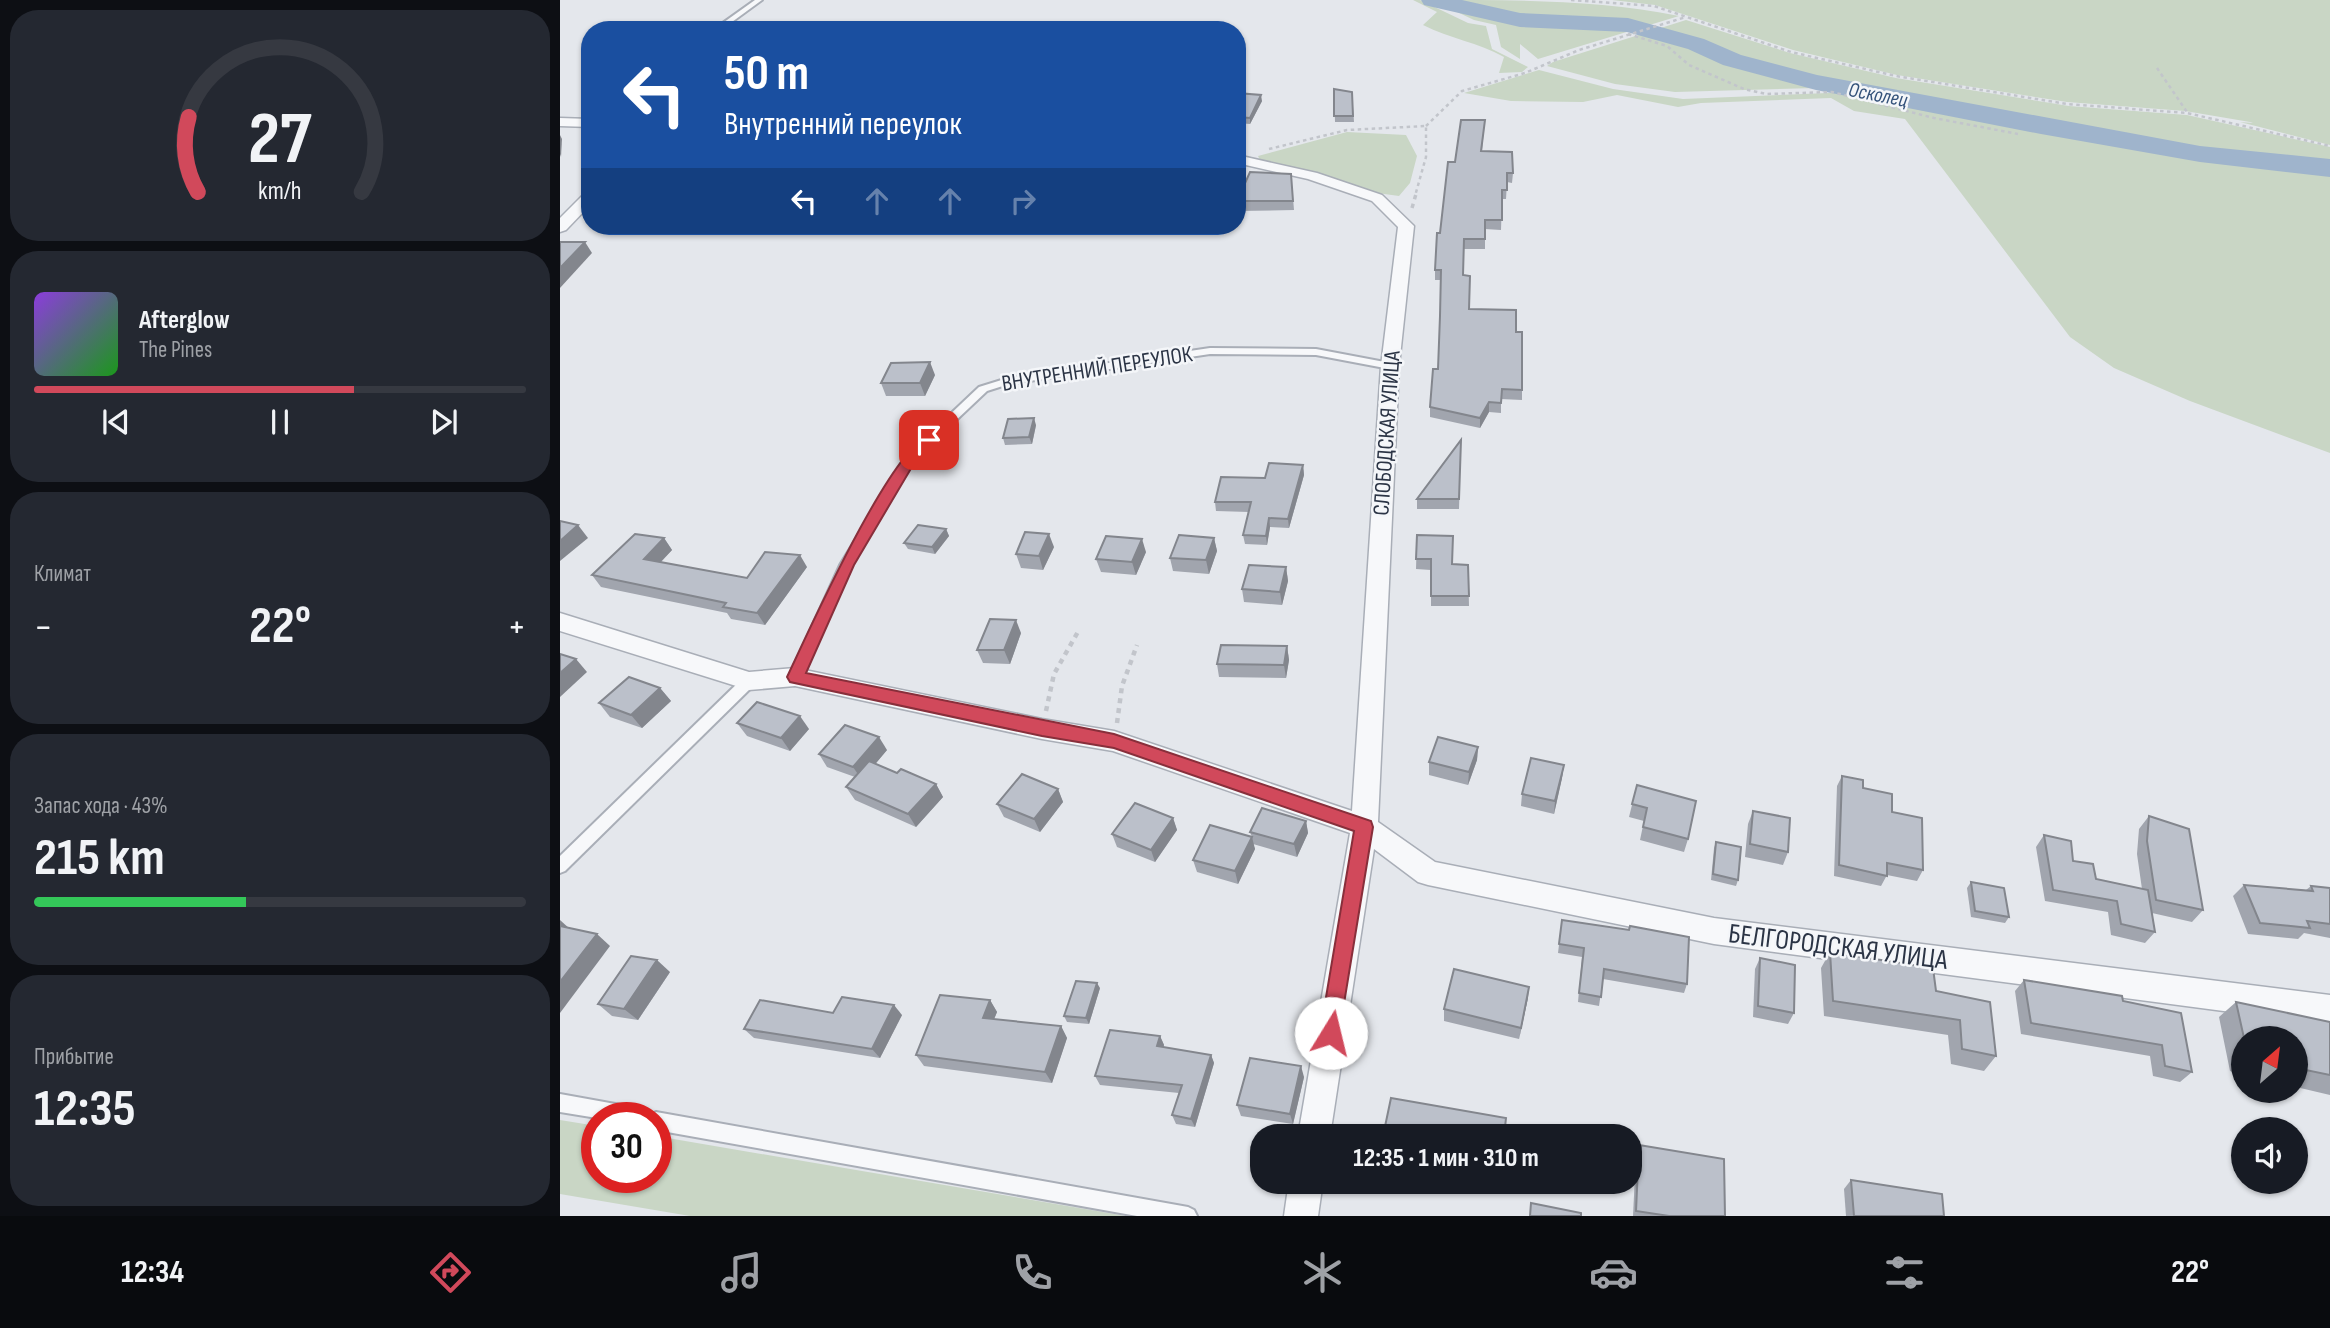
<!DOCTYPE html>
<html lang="ru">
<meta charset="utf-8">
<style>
body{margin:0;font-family:"Sofia Sans Condensed",sans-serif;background:#242831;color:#f1f3f6;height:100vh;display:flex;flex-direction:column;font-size:26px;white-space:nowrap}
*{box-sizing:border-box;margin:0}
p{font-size:23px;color:#9ea1a6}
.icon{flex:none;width:38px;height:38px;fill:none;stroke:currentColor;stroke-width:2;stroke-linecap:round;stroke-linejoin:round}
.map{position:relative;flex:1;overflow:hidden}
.side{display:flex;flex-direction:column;gap:10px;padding:10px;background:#0d0f14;width:560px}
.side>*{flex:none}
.top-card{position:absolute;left:21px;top:21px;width:665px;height:214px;border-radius:28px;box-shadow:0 2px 5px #0004;background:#1a4fa0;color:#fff;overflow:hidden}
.needle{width:46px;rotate:28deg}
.fabs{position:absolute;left:1671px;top:1026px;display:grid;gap:14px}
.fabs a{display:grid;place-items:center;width:77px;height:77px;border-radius:50%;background:#171b24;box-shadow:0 2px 5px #0004;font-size:35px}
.speed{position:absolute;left:21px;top:1102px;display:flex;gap:14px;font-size:35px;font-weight:700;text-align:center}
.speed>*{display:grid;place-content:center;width:91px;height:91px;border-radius:50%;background:#171b24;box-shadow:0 2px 5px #0004;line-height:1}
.speed .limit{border:10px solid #d22;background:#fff;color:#111}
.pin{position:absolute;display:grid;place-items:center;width:60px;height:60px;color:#fff;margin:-30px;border-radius:14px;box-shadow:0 4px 10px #0006}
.me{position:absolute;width:77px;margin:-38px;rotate:9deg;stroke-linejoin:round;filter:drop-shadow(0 0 5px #0008)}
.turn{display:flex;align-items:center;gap:24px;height:147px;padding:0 28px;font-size:32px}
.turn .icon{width:91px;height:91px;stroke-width:2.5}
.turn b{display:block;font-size:49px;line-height:60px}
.lanes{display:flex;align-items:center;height:66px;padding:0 28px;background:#0003;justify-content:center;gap:35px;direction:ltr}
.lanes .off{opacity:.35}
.big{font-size:52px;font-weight:700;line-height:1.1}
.side .tile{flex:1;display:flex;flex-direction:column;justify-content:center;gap:10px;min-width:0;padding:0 24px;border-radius:28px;background:#242831}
.side .dial{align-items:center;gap:0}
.dial svg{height:182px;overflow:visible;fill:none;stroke:#363941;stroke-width:7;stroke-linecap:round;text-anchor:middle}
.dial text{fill:#f1f3f6;stroke:none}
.song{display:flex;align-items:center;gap:21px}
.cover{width:84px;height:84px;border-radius:10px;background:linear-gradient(135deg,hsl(270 70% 55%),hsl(120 70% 35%))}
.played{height:7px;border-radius:4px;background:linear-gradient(90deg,#d1495b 65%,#363941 65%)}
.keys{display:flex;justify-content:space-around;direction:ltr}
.heat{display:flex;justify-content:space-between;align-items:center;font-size:38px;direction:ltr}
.charge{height:10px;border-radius:5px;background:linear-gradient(90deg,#34c759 43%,#363941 0)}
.trip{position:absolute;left:690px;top:1124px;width:392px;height:70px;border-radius:28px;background:#171b24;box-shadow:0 2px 5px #0004;font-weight:700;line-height:70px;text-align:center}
.menu{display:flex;height:112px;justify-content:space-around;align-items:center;background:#090b0e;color:#9ea1a6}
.menu .icon{width:49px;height:49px}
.menu .selected{color:#d1495b}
.menu b{font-size:32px;color:#f1f3f6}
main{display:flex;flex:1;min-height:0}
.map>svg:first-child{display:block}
</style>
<main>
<section class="side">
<div class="tile dial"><svg viewBox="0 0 100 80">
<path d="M14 69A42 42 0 1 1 86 69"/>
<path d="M14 69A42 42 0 0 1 10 36" stroke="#d1495b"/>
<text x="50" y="56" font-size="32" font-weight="700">27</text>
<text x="50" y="72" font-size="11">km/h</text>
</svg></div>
<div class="tile">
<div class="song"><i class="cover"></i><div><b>Afterglow</b><p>The Pines</p></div></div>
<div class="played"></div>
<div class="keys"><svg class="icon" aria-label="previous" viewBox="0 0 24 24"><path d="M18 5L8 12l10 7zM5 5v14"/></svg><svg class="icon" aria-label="pause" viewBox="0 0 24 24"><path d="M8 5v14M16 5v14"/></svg><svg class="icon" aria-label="next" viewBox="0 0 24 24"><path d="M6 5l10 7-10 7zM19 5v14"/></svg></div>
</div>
<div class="tile"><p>Климат</p>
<div class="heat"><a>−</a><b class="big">22°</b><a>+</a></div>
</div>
<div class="tile"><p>Запас хода · 43%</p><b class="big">215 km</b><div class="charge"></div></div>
<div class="tile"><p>Прибытие</p><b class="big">12:35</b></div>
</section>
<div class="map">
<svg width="1770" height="1216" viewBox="0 0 1770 1216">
<rect width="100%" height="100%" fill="#e4e7ec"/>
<g fill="#c9d6c5">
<path d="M853,0H860L908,23L926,26L932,49L968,67L962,72L939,73L944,57C918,42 890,39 863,25L877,12Z"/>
<path d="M872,0C954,0 1040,0 1119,16L978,59L960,44V59L941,47L936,25L914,20Z"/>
<path d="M1052,0H1770V145L1680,122L1693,123L1690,122L1625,111L1507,102L1337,75L1233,50L1095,5Z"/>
<path d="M1126,20L1230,53L1336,78L1509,106L1627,115L1770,147V166L1639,151L1482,125L1292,87L1115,92L1055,84L987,66L993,62Z"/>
<path d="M979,70L1053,89L1123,99L1293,92L1637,156L1770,171V453L1630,401L1554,368L1510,337L1345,119L1294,111L1271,98L1141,103L1118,107L1057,95L1023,102L951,101L904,93Z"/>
<path d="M787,132L846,135L857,156L850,183L839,196L817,193L765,175L700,160L698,156Z"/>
<path d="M0,1120L37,1126V1178H96V1136L566,1216H130L0,1194Z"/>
</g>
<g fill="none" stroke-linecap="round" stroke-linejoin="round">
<path fill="#9fb4cc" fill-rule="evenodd" d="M861,0H902L960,13L1068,18L1144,39L1181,55L1257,75L1640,146L1770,159V177L1640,162L1481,134L1256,90L1163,65L1128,49L1067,32L960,27L864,5Z"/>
<defs>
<g id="service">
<path d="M195,0H202L161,30H153Z"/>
<path d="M650,348L756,349L830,363L835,366L830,369L756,355L650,354L449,384L427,391L355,459L292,565L240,681H230L229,677L280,565L347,455L419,387L448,378Z"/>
<path d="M189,676L194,677L195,681L194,685L5,871L0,873V856L184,677Z"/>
<path d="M0,1094L83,1109L89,1112L90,1115L96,1112L628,1207L634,1210L637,1216H577L96,1130V1118H37L0,1112Z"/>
</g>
<g id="minor">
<path d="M0,118L30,119V127L0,126Z"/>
<path d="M677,155L757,173L822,195L854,226L839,366L818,822L875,862L1154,918L1770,995V1025L1154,944L868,885L858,882L814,849L770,1136H738L790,833L553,751L482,739L235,686L189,690L0,631V613L189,672L235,668L482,719L554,731L792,811L821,366L838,227L812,201L748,179L677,163Z"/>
<path d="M30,191V205L6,230L0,232V218L25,193Z"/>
<path d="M729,1181H763L758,1216H724Z"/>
</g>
</defs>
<use href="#service" stroke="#a9aeb7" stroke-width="4"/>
<use href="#minor" stroke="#a9aeb7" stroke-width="3"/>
<g stroke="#c2c5cb" stroke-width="2.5" stroke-dasharray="3.5 3.5" stroke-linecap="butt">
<path d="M1011,0L1094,6L1231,52L1336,76L1507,104L1627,113L1770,146"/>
<path d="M1068,34L1107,46L1129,65L1184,89L1206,94L1272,92L1374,118L1458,134"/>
<path d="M1597,68L1627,112"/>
<path d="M866,126L902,91L965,73L1019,50L1126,17"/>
<path d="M709,149L787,130L866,126V157L855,196"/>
</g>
<path stroke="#c2c5cb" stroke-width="3.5" stroke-dasharray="4.5 4.5" stroke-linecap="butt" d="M852,208L856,194"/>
<g stroke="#c2c5cb" stroke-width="4.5" stroke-dasharray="5 5" stroke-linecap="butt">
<path d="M486,711L494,674L519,630"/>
<path d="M557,723L562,686L577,645"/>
</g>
<use href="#service" fill="#f7f8fa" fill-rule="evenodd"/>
<use href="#minor" fill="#f7f8fa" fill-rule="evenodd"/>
</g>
<g fill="#a1a5ae">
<path d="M774,89L792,92L794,122H775Z"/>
<path d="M677,93L702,101L690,124L677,123Z"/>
<path d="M924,129L922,151L953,173L952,183L947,182L946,199H942L941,230L925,229V249H904L903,275L910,309L956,332L962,390V400L941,399V413L929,412L920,428L870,417V407L878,369L881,280H875V270L880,233L895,162Z"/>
<path d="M731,174L734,210L678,211L677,200Z"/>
<path d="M375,375L365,396H326L321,383Z"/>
<path d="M476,425L472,444L445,445L443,438Z"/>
<path d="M901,440L899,509H857V499Z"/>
<path d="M743,465L744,475L729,528L710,527L707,545L685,544L683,535L689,512L656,511L655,502L705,478Z"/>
<path d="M386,529L389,536L375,554L348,549L344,543Z"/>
<path d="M857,535L892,564L908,565L909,606H871V570L856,569Z"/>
<path d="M104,538L112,550L101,562L187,578L247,567L205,625L171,619L167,613L41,587L32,575Z"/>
<path d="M654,538L657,551L649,574L613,571L610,558Z"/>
<path d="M494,547L483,570L461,568L456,554Z"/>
<path d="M586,552L576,575L541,572L536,559Z"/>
<path d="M726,567L728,581L722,605L684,602L682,589Z"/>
<path d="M461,633L450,664L423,663L417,650Z"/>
<path d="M727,646L729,660L726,678L659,677L657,664Z"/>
<path d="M100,688L111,701L82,728L50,717L39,703Z"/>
<path d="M177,723L249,729L230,751L187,736Z"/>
<path d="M918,747L917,760L908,785L869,775V762Z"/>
<path d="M327,750L315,764L337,773L376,784L383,797L356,827L295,800L286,787L295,777L267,767L259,754Z"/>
<path d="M1004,765L1002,778L994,814L961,806L962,794Z"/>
<path d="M1282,776L1303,788L1332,812L1363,870L1357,881L1327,875L1321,886L1274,876L1277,786Z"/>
<path d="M1077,785L1128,839L1124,852L1080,840L1084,821L1069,817Z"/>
<path d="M498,789L503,802L480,832L444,817L437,804Z"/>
<path d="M1193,811L1228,852L1223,865L1185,857L1188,824Z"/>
<path d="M1589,816L1643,910L1632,922L1592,913L1595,932L1585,943L1551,935L1548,912L1485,901L1476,847L1484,835L1536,879L1582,889L1577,854L1579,829Z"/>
<path d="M613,818L617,830L595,862L557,847L552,834Z"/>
<path d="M746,821L748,833L737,857L693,844L695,849L678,884L637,872L633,860L692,837L690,832Z"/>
<path d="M1156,842L1178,880L1176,886L1151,880L1154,848Z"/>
<path d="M1411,882L1449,917L1445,923L1411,917L1407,888Z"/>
<path d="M1684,885L1746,890L1751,886L1770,888V938L1744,933L1738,939L1688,934L1673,896Z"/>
<path d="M1002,920L1127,984L1124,993L1043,979L1039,1006L1018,1002L1022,957L998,953Z"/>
<path d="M1270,952L1376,991L1436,1056L1424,1071L1391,1064L1388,1035L1264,1016L1261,968Z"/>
<path d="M1200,958L1234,1013L1228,1024L1193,1017L1195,969Z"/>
<path d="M110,972L78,1020L52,1016L38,1004Z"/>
<path d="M1464,980L1563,1001L1632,1072L1620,1082L1593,1076L1590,1056L1461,1034L1455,991Z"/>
<path d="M540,988L529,1024L507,1022L504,1016Z"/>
<path d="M968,998L959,1039L884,1021V1009Z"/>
<path d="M430,1000L437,1012L434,1019L501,1026L507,1038L492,1083L364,1066L356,1055Z"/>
<path d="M1676,1002L1770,1022V1095L1736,1087V1038H1684V1075L1670,1071L1659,1017Z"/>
<path d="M273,1013L342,1015L320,1058L194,1038L184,1029Z"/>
<path d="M600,1036L604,1045L603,1047L651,1055L654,1063L635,1127L616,1124L612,1115L619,1093L540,1085L535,1076Z"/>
<path d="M744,1077L733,1124L681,1116L677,1105Z"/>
<path d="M1079,1145L1165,1216H1073L1076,1155Z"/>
<path d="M1291,1180L1384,1216H1286L1284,1189Z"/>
<path d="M881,1181H939L937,1191Z"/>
</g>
<g fill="#83868d">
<path d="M701,95L702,101L690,124V118Z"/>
<path d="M0,135L2,139L1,157L0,154Z"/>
<path d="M25,242L32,253L0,288V268Z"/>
<path d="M370,362L375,375L365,396L360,383Z"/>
<path d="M929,402V412L920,428V418Z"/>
<path d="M474,418L476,425L472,444L469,437Z"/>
<path d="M743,465L744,475L729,528L728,519Z"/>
<path d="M709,518L710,527L707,545L706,536Z"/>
<path d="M18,525L28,538L0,561V541Z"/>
<path d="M386,529L389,536L375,554L372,547Z"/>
<path d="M489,534L494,547L483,570L479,556Z"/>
<path d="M104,538L112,550L92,571L84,559Z"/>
<path d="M654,538L657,551L649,574L646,560Z"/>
<path d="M582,539L586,552L576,575L572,562Z"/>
<path d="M240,555L247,567L205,625L197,613Z"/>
<path d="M726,567L728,581L722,605L720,592Z"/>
<path d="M456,620L461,633L450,664L444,650Z"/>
<path d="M727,646L729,660L726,678L724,665Z"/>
<path d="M16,659L27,672L0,697V673Z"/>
<path d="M100,688L111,701L82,728L71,715Z"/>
<path d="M240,716L249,729L230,751L221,738Z"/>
<path d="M319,737L327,750L302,780L293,767Z"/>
<path d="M918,747L917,760L908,785L909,772Z"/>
<path d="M1004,765L1002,778L994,814L995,801Z"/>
<path d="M376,784L383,797L356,827L348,814Z"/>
<path d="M498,789L503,802L480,832L474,819Z"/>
<path d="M613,818L617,830L595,862L591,850Z"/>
<path d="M746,821L748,833L737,857L734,844Z"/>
<path d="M692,837L695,849L678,884L675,871Z"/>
<path d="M0,920L11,930L0,931Z"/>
<path d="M37,934L50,946L0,1013V982Z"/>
<path d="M97,960L110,972L78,1020L64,1009Z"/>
<path d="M537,983L540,988L529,1024L526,1018Z"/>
<path d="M969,987L968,998L959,1039L961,1028Z"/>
<path d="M430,1000L437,1012L430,1029L423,1018Z"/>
<path d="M334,1005L342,1015L320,1058L312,1049Z"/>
<path d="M501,1026L507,1038L492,1083L485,1072Z"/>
<path d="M600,1036L604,1045L601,1055L597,1046Z"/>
<path d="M651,1055L654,1063L635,1127L631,1119Z"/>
<path d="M741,1066L744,1077L733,1124L730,1114Z"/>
</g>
<g fill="#bbc0ca" stroke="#83868d" stroke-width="2">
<path d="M774,89L792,92L793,116H774Z"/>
<path d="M677,93L701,95L690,118L677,117Z"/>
<path d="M901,120H925L921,151L952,152L953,173H947V190H942V220H925V239H904L903,275L910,276L909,309L956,310V332H962V390L942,389L941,403L929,402L920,418L870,407L873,369H878L880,316L881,270H875L877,233H880L888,162H895Z"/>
<path d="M690,172L731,174L733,201H677Z"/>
<path d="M0,242H25L0,268Z"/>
<path d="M370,362L360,383H321L331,363Z"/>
<path d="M474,418L469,437L443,438L448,419Z"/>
<path d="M901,440L899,499H857Z"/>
<path d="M709,463L743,465L728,519L709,518L706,536L683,535L691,502H655L661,477L705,478Z"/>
<path d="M0,521L18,525L0,541Z"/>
<path d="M358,525L386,529L372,547L344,543Z"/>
<path d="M465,532L489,534L479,556L456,554Z"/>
<path d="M75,534L104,538L84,559L187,578L205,552L240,555L197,613L163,607L166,603L32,575Z"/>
<path d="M619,535L654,538L646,560L610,558Z"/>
<path d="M857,535L893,536L892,564L908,565L909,596H871V559H856Z"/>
<path d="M546,536L582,539L572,562L536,559Z"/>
<path d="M689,565L726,567L720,592L682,589Z"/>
<path d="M430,619L456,620L444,650H417Z"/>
<path d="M661,645L727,646L724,665L657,664Z"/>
<path d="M0,654L16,659L0,673Z"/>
<path d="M69,677L100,688L71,715L39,703Z"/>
<path d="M197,702L240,716L221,738L177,723Z"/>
<path d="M285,725L319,737L293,767L259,754Z"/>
<path d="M878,737L918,747L909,772L869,762Z"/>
<path d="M971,758L1004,765L995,801L962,794Z"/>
<path d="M309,761L337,773L341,769L376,784L348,814L286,787Z"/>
<path d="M462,774L498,789L474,819L437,804Z"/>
<path d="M1282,776L1303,780V788L1332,794V812L1362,818L1363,870L1327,863V876L1279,865Z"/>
<path d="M1077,785L1136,801L1128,839L1083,827L1087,808L1072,804Z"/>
<path d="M575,803L613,818L591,850L552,834Z"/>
<path d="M702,808L746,821L734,844L690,832Z"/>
<path d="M1193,811L1230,818L1228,852L1190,844Z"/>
<path d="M1589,816L1629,829L1643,910L1596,900L1587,841Z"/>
<path d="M650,825L692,837L675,871L633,860Z"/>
<path d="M1484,835L1511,841L1513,861L1533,864L1536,879L1588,890L1595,932L1561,924L1557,901L1493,890Z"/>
<path d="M1156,842L1181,847L1178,880L1153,874Z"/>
<path d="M1411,882L1444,888L1449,917L1415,911Z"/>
<path d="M1684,885L1753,891L1751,886L1770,888V924L1747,921L1750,928L1700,923Z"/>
<path d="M1002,920L1069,930L1070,926L1129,937L1127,984L1044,969L1041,997L1019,993L1024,948L999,944Z"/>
<path d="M0,926L37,934L0,982Z"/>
<path d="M1270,952L1373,968L1376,991L1430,1002L1436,1056L1402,1049L1400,1020L1273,1001Z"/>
<path d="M71,956L97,960L64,1009L38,1004Z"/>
<path d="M1200,958L1235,965L1234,1013L1198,1006Z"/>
<path d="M894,969L969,987L961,1028L884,1009Z"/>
<path d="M1464,980L1562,996L1563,1001L1621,1013L1632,1072L1605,1066L1602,1045L1471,1023Z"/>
<path d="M516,981L537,983L526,1018L504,1016Z"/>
<path d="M380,995L430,1000L423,1018L501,1026L485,1072L356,1055Z"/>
<path d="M282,997L334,1005L312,1049L184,1029L200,1000L273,1013Z"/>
<path d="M1676,1002L1770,1022V1075L1736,1068V1038H1684Z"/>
<path d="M550,1030L600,1036L597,1046L651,1055L631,1119L612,1115L622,1085L535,1076Z"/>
<path d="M690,1058L741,1066L730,1114L677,1105Z"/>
<path d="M831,1098L946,1118L944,1136H823Z"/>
<path d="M1079,1145L1164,1159L1165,1216H1109L1076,1211Z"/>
<path d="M1291,1180L1382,1194L1384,1216H1294Z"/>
<path d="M971,1203L1021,1213V1216H970Z"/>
</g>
<path fill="#d1495b" stroke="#882f3b" stroke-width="2" d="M369,436L376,440L356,460L294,565L246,673L554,734L811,821L813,827L778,1040L771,1043L763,1040L760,1033L794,831L554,748L482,736L230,682L227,677C247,635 331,447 369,436Z"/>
<g text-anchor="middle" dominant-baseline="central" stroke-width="5" stroke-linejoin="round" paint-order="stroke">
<g font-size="21" font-style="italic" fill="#34527a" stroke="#f4f6f9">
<text transform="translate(1318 95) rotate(11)">Осколец</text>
</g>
<g font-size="23" fill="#2b3445" stroke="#f4f6f9">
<text transform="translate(537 369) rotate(-9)">ВНУТРЕННИЙ ПЕРЕУЛОК</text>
<text transform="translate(827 433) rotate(-86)">СЛОБОДСКАЯ УЛИЦА</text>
</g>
<g font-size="28" fill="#2b3445" stroke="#f4f6f9">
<text transform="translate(1278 947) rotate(7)">БЕЛГОРОДСКАЯ УЛИЦА</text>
</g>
</g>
</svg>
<div class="fabs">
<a><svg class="needle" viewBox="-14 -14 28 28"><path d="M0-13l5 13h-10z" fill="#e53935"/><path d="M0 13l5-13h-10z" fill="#9ea1a6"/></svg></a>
<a><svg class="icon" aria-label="sound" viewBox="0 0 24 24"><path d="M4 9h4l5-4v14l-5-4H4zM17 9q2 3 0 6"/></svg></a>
</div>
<div class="speed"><div class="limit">30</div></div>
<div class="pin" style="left:369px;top:440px;background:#d93025"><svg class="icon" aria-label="arrive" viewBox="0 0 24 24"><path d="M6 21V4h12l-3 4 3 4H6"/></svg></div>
<svg class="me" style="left:771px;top:1033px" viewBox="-20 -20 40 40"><circle r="19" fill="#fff"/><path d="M0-13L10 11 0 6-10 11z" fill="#d1495b"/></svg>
<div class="trip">12:35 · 1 мин · 310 m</div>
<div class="top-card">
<div class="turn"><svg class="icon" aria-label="left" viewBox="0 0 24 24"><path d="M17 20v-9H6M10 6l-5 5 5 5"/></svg><div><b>50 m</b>Внутренний переулок</div></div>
<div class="lanes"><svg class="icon" aria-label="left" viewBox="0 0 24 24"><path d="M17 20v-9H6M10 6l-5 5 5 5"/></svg><svg class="icon off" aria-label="ahead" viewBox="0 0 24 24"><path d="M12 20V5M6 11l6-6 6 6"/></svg><svg class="icon off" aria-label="ahead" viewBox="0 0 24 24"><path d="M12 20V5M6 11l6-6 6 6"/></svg><svg class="icon off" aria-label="right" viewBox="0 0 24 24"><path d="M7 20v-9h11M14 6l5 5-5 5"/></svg></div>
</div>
</div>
</main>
<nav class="menu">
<b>12:34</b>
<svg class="icon selected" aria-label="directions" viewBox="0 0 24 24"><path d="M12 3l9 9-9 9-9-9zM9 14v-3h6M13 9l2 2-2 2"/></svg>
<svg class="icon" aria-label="music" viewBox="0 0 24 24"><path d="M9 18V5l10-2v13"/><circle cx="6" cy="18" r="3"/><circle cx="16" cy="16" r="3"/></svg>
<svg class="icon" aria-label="phone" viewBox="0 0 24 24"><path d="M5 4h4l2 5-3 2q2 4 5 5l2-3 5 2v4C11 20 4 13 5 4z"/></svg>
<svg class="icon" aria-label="climate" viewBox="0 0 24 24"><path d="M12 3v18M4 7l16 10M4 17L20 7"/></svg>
<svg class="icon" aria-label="car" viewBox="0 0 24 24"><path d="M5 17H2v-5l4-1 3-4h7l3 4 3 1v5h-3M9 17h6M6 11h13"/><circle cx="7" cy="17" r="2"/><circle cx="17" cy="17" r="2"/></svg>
<svg class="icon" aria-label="filters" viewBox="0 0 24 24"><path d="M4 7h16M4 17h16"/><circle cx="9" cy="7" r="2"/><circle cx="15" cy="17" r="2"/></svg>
<b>22°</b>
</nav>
